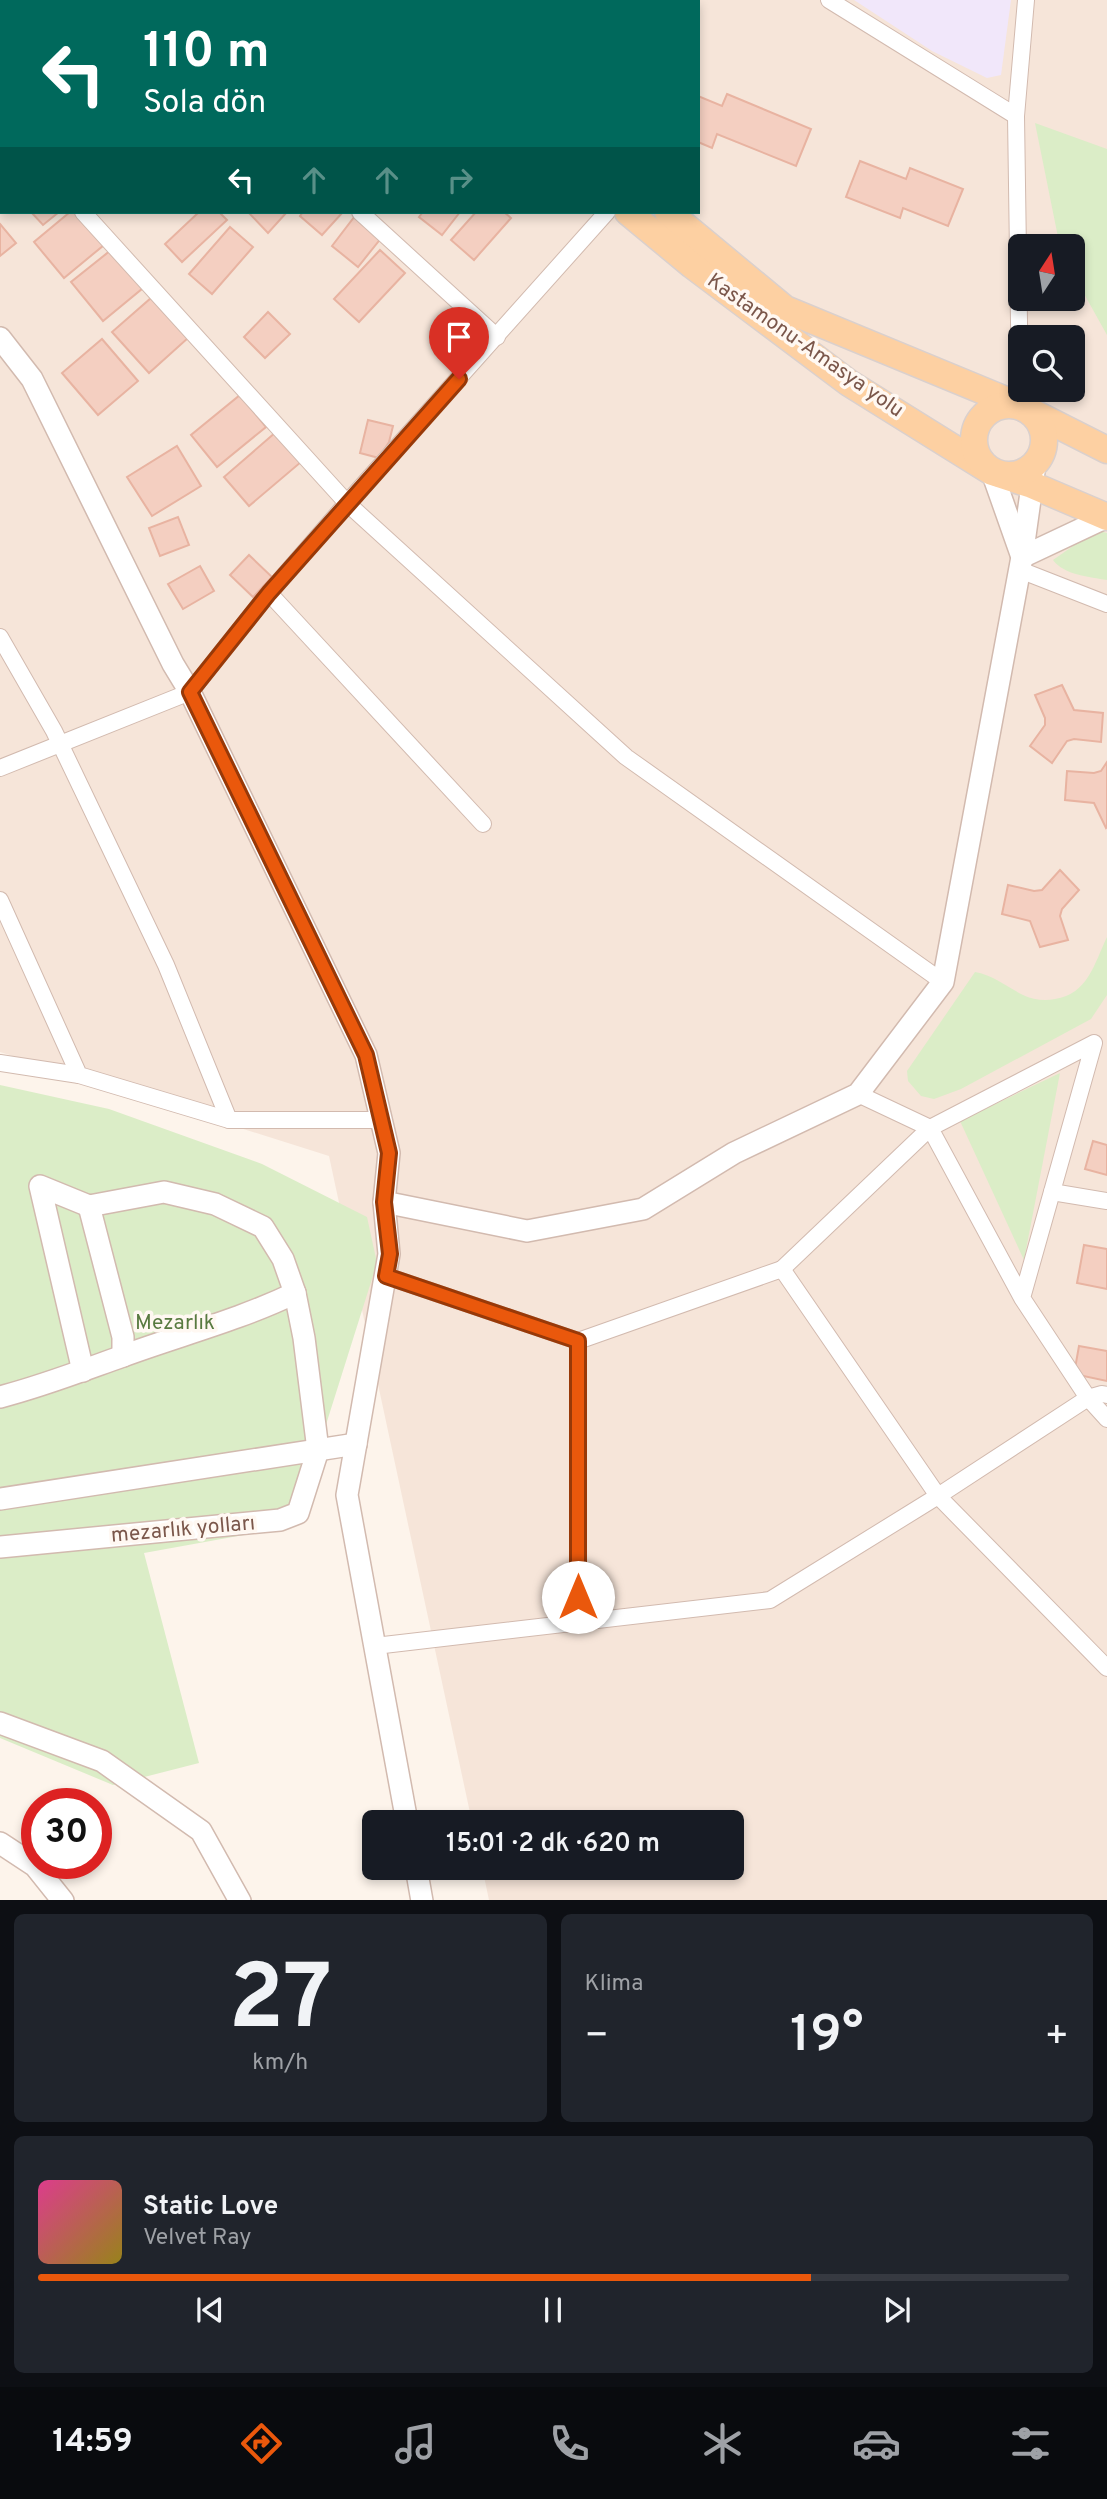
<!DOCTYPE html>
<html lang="tr">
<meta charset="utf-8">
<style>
body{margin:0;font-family:Overpass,sans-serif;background:#20242c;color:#f1f3f6;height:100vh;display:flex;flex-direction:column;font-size:26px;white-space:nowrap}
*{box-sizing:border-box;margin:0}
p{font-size:23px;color:#9ea1a6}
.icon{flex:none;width:38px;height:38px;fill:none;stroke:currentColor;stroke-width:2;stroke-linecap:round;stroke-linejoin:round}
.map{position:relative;height:1900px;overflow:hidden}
.details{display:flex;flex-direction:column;gap:14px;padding:14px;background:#0d0f14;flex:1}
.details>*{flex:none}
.guide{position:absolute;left:0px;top:0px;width:700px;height:214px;box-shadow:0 4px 10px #0003;background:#00695c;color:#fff;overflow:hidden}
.needle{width:46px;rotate:12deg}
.fabs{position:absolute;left:1008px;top:234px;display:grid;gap:14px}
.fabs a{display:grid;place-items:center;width:77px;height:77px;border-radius:10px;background:#171b24;box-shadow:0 4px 10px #0003;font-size:35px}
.speed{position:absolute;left:21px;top:1788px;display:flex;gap:14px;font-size:35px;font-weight:700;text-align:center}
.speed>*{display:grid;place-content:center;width:91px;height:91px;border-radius:50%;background:#171b24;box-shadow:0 4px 10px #0003;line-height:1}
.speed .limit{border:10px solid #d22;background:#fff;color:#111}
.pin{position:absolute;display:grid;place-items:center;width:60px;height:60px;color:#fff;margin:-72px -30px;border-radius:50% 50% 50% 0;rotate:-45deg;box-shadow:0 0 7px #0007}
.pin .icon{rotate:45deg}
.me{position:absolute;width:77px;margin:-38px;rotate:0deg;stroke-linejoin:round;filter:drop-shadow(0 0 5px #0008)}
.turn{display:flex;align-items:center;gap:24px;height:147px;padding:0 28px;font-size:32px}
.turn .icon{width:91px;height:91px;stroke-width:2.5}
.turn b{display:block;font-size:49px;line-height:60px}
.lanes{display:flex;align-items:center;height:66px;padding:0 28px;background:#0003;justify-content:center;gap:35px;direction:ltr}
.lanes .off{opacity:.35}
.big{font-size:52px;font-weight:600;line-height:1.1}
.details .card{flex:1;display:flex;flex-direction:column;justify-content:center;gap:10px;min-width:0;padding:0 24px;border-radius:10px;background:#20242c}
.details .dial{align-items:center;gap:0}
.dial b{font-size:91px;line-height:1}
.song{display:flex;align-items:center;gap:21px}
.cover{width:84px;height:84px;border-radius:10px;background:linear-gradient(135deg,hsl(330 70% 55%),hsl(50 70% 35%))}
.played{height:7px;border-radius:4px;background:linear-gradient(90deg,#ea580c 75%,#363941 75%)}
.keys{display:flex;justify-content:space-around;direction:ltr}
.heat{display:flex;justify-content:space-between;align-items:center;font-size:38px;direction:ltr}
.details .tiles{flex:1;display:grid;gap:14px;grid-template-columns:1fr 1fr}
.card:last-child{grid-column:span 2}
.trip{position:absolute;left:362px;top:1810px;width:382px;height:70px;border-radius:10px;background:#171b24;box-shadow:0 4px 10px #0003;font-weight:600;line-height:70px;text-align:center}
.tab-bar{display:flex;height:112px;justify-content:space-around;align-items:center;background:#090b0e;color:#9ea1a6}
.tab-bar .icon{width:49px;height:49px}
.tab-bar .on{color:#ea580c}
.tab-bar b{font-size:32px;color:#f1f3f6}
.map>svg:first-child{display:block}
</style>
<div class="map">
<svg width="1107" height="1901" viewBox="0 0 1107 1901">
<rect width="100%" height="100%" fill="#fdf4eb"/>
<path fill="#f6e5d9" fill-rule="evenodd" d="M0,0H1107V1900H489L482,1867H732V1822H472L329,1156L0,1052ZM2,2H698V212H2ZM1020,247H1073V299H1020ZM1020,338H1073V390H1020Z"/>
<path fill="#f1e7fa" d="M854,0H1011L1001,75L987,78L932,51Z"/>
<g fill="#dbedc7">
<path d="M1035,123L1107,149V335L1073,274V247H1060Z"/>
<path d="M1096,530L1107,533V580C1090,577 1064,575 1053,560Z"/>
<path d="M1107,937V995L1091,1019L961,1089L934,1099L921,1096L908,1081L907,1071L975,972C993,975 1007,987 1023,995C1033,1000 1045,1001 1055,999C1088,994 1094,964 1107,937Z"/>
<path d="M1060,1073L1024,1260L960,1121Z"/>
<path d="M0,1085L109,1109L262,1164L367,1217L377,1263L294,1526L144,1553L199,1763L113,1785L0,1738Z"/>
</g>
<g fill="#f4cfc1" stroke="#e8b3a1" stroke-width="2">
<path d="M727,94L811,129L796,166L717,134L712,148L698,142V96L722,106Z"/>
<path d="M860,161L906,179L910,168L963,189L948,226L903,208L900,218L846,197Z"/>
<path d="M31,212H59L43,225Z"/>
<path d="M70,212H76L104,245L64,278L34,242Z"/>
<path d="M199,212H219L227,220L182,262L165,244Z"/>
<path d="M248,212H287L268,233Z"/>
<path d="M303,212H343L322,235L300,216Z"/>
<path d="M423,212H460L442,235L419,217Z"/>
<path d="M476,212H504L511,218L474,260L451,240Z"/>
<path d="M355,216L382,237L358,267L332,246Z"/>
<path d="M0,224L16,243L0,256Z"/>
<path d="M230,227L253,247L212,294L189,274Z"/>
<path d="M111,250L143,288L103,321L71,282Z"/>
<path d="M380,250L405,273L359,322L334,299Z"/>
<path d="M151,298L188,338L149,373L112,332Z"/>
<path d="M268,312L290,334L265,358L244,337Z"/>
<path d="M102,339L138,381L98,415L62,373Z"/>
<path d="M240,395L266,427L217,467L191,435Z"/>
<path d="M368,420L393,426L389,442L379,458L360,453Z"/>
<path d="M276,432L301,462L249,506L224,477Z"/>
<path d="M177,446L201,486L152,516L127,477Z"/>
<path d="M178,517L189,545L160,556L149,528Z"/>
<path d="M249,555L272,577L253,597L230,575Z"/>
<path d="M200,566L214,591L183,609L168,584Z"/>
<path d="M1062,685L1074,710L1103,713L1101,742L1074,739L1067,741L1052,763L1030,746L1045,725V718L1035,695Z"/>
<path d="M1107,762V827L1106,828L1094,803L1065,800L1067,771L1094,773L1101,771Z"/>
<path d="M1060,870L1079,890L1062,909L1060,916L1068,940L1040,947L1030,921L1002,914L1008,885L1034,891L1042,890Z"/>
<path d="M1093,1141L1107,1145V1175L1085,1169Z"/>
<path d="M1084,1245L1107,1249V1289L1077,1283Z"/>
<path d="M1079,1346L1107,1351V1381L1074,1374Z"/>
</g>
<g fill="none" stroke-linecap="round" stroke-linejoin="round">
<defs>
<g id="minor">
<path d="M131,0L133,2"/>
<path d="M829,0L1016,116"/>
<path d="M83,2L85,0"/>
<path d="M0,82L2,80"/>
<path d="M0,120L2,122"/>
<path d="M83,212L347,503L626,757L943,982"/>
<path d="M360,212L497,337"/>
<path d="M1020,390L1016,116L1026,0"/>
<path d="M1020,570L1107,604"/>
<path d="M269,593L483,824"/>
<path d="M0,637L54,731L166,965L229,1120"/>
<path d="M0,768L190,692L269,593L347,503L607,212"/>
<path d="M0,900L79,1075L229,1120H381"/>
<path d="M0,1063L79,1075"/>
<path d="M1052,1192L1107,1201"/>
<path d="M782,1269L930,1128L858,1094"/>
<path d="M386,1276L578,1341V1622"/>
<path d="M1022,1298L1094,1043L930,1128L1022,1298L1088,1398L1107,1419"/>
<path d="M578,1341L782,1269L938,1496L1088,1398L1102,1394L1107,1395"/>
<path d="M375,1646L770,1600L938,1496L1107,1668"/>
</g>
<g id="tertiary">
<path d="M0,338L32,379L173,664L190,692L366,1055L389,1153L384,1202L527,1231L643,1209L734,1153L858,1094L943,982L1022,557L1035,464"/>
<path d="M992,472L1022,557L1107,517"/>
<path d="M384,1202L389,1254L347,1495L407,1822"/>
<path d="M83,1371L40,1186L89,1206"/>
<path d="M0,1397C43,1386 81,1371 123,1356C180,1335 239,1320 295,1293"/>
<path d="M0,1499L356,1444"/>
<path d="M0,1547L280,1520L298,1513L318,1450L304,1338L295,1293L283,1259L263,1227L215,1204L164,1192L89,1206L123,1337V1356"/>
<path d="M0,1723L102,1761L201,1831L240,1901"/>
<path d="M0,1843L35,1866L63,1901"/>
<path d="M416,1867L422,1901"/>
</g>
<g id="primary">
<path d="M392,0L394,2"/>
<path d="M418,0L420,2"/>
<path d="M628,212L692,265L849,383L992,472L1032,485L1107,517"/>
<path d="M668,212L785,309L1020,406L1107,450"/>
<circle cx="1009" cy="440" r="35"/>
</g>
</defs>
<use href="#minor" stroke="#d2baaf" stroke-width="18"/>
<use href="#tertiary" stroke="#d2baaf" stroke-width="24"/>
<use href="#primary" stroke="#dad0cd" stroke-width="29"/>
<use href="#minor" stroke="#fff" stroke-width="16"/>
<use href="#tertiary" stroke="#fff" stroke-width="21"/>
<use href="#primary" stroke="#fdd0a2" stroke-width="26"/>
</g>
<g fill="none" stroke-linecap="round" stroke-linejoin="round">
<defs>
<path id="route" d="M459,379L269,593L190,692L366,1055L389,1153L384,1202L390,1254L386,1276L578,1341V1597"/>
</defs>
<use href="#route" stroke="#983908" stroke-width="18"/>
<use href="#route" stroke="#ea580c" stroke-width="12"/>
</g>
<g text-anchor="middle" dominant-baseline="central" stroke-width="7" stroke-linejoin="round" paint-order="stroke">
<g font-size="21" fill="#7b574b" stroke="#fff8f2">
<text transform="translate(805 346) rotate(35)">Kastamonu-Amasya yolu</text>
<text transform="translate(183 1530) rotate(-5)">mezarlık yolları</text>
</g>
<g font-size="21" fill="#587a40" stroke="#fff8f2">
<text x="175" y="1323">Mezarlık</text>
</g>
</g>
</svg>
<div class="fabs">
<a><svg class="needle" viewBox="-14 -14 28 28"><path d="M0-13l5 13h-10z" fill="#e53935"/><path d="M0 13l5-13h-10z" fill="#9ea1a6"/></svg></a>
<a><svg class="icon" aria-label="search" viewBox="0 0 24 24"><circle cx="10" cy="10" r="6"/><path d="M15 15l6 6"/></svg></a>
</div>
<div class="speed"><div class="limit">30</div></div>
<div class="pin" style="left:459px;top:379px;background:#d93025"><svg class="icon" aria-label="arrive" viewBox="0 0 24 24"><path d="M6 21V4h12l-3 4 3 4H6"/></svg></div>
<svg class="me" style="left:578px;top:1597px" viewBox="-20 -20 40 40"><circle r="19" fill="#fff"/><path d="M0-13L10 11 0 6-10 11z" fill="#ea580c"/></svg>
<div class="trip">15:01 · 2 dk · 620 m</div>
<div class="guide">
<div class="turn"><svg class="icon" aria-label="left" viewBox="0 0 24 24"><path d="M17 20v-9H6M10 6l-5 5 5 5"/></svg><div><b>110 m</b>Sola dön</div></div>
<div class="lanes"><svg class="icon" aria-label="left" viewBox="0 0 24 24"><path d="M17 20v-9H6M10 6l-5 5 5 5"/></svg><svg class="icon off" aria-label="ahead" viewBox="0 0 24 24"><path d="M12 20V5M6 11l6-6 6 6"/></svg><svg class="icon off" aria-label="ahead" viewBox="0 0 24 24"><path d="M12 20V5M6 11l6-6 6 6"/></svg><svg class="icon off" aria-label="right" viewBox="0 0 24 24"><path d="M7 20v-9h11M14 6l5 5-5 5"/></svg></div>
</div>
</div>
<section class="details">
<div class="tiles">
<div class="card dial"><b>27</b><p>km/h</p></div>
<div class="card"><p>Klima</p>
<div class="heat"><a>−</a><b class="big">19°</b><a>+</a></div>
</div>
<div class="card">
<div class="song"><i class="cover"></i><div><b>Static Love</b><p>Velvet Ray</p></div></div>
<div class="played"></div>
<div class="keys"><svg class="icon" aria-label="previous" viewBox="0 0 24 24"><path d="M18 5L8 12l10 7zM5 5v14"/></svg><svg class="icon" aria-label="pause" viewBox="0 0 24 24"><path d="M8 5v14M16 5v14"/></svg><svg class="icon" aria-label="next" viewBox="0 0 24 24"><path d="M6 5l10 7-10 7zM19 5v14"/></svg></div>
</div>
</div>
</section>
<nav class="tab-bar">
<b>14:59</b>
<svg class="icon on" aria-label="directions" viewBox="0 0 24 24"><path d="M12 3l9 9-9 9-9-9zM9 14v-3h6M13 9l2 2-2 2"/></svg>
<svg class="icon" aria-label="music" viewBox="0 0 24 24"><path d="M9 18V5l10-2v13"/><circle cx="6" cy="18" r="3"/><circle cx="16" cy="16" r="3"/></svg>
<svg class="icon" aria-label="phone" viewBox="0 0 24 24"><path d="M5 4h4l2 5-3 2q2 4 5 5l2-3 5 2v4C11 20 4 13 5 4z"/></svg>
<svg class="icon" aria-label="climate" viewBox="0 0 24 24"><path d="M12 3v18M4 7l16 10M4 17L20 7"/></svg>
<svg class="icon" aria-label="car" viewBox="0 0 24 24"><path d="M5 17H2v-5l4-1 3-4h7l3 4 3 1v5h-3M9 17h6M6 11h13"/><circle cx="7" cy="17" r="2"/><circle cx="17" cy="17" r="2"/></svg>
<svg class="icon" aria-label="filters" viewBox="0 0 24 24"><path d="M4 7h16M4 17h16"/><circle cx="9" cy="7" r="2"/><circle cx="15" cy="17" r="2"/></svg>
</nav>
